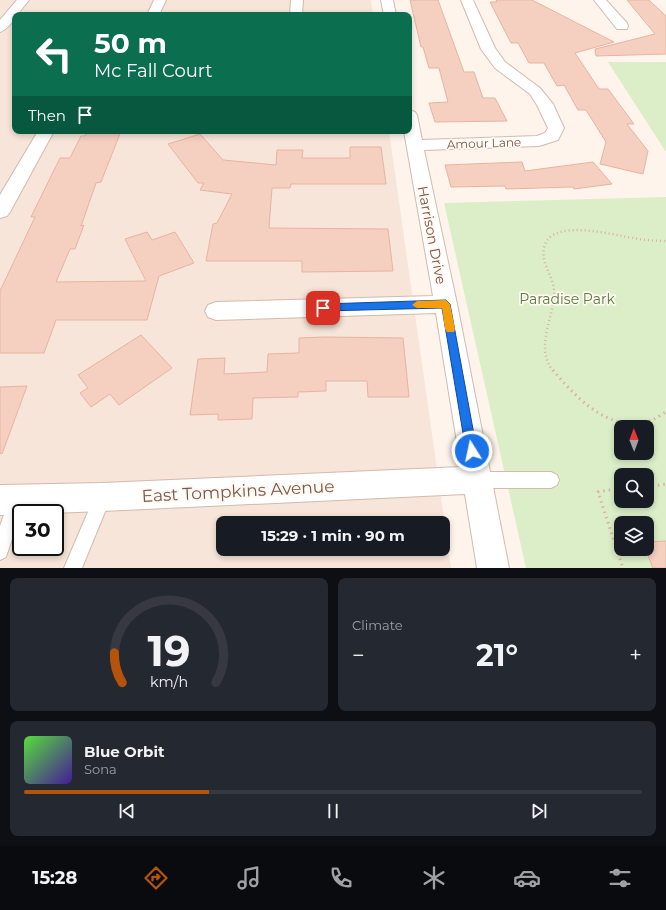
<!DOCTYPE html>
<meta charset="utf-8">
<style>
body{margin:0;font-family:Montserrat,sans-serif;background:#242831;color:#f1f3f6;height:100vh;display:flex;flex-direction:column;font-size:15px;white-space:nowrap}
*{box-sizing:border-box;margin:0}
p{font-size:13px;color:#9ea1a6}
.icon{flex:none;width:22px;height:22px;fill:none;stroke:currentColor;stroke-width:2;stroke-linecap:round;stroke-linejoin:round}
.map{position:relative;height:568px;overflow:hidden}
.sheet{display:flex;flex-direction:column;gap:10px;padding:10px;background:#0d0f14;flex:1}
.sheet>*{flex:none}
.banner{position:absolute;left:12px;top:12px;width:400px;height:122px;border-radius:8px;box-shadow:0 2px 6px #0003;background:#0b6e4f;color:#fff;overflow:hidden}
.needle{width:26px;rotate:359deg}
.fabs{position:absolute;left:614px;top:420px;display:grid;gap:8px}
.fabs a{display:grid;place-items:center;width:40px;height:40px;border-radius:8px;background:#171b24;box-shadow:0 2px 6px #0003;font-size:20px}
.speed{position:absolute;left:12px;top:504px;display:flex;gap:8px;font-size:20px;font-weight:700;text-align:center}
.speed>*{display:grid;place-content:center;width:52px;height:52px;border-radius:50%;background:#171b24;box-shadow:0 2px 6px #0003;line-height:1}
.speed .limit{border:2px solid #111;border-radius:6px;background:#fff;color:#111}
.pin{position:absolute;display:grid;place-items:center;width:34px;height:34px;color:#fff;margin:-17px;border-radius:8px;box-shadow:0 2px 6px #0006}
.me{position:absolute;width:44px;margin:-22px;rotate:350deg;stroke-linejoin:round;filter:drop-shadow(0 0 3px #0008)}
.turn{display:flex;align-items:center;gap:14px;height:84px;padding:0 16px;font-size:18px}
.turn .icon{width:52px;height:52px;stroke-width:2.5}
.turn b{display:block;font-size:28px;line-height:34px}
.then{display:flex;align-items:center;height:38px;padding:0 16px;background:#0003;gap:8px;font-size:15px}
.big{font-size:30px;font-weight:700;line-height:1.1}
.sheet .card{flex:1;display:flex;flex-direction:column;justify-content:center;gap:6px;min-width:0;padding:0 14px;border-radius:8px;background:#242831}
.sheet .dial{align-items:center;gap:0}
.dial svg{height:104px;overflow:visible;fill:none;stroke:#363941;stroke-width:7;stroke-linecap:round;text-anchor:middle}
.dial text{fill:#f1f3f6;stroke:none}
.song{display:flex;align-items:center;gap:12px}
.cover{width:48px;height:48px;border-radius:6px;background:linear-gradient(135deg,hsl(110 70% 55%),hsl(260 70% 35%))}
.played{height:4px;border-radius:2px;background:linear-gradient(90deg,#b45309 30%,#363941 30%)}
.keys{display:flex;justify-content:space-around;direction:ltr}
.heat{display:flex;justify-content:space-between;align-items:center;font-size:22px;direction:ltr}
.sheet .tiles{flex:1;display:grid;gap:10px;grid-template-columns:1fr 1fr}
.card:last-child{grid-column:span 2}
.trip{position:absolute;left:216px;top:516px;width:234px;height:40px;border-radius:8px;background:#171b24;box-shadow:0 2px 6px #0003;font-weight:700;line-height:40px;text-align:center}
.tab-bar{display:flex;height:64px;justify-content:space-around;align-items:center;background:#090b0e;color:#9ea1a6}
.tab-bar .icon{width:28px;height:28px}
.tab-bar .active{color:#b45309}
.tab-bar b{font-size:18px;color:#f1f3f6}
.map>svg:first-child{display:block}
</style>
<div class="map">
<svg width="666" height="568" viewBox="0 0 666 568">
<rect width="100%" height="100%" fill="#fef4eb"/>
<path fill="#f6e5d8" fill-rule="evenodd" d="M0,0H371L373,15H15V131H389L451,568H0ZM21,513H55V547H21ZM223,523H443V549H223Z"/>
<g fill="#dbeec7" fill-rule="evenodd">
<path d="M608,62H666V152Z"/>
<path d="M666,197V568H526L444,203ZM621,427H647V453H621ZM621,475H647V501H621ZM621,523H647V549H621Z"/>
</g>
<g fill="#f5cfc0" stroke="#e9b39f">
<path d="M410,0H438L464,72H474L483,98H495L507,121L435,122L429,103L448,102L439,68H429L423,47H421Z"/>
<path d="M496,0H532L614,42L575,53L599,89H608L634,124H627L648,151L643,174L600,164L606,142L586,110H578L564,85L557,86L544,63H529L518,43H511L490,2H497Z"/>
<path d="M627,0H649L666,16V54L596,56L595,49L655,34Z"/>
<path d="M87,131H121L101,182L96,183L81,226L84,225L75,249H70L56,282L146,281L125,239L147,232L152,240L175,232L194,263L159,276L147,320H56L44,353H0V291L35,217H31L60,158H70L81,136H85Z"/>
<path d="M200,134L223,160L276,165L277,150H303L302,158H350V147H381L386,184H291L290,188H272L269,228L388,229L393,271L302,272V261H206L213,224L217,223L232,194L200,190L204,183H198L168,144Z"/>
<path d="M522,162L525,171L593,162L612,184L574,189L573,187L506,189L505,186L451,187L445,165Z"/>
<path d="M141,335L172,368L119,405L110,394L91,407L80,393L88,388L78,375Z"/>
<path d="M325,337L403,338L409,397H368L367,381H326V391L298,392V397L253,398L252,419L218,420V414L190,415L198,359L225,358L224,374L267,372L268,354L299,353V338Z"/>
<path d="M27,386L2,454L0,453V387Z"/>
<path d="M666,541V568H653L647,553V542Z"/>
</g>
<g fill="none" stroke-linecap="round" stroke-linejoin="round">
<defs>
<g id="service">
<path d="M477,472H551L557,475L559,480L557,485L551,488H477L471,485L469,480L471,475Z"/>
<path d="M103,489L109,491L111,497L82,568H64L97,491Z"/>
<path d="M17,492L23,494L25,500L6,557L0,560V526L11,494Z"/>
</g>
<g id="minor">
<path d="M154,0H166L159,15H147Z"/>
<path d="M291,0H303L302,15H290Z"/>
<path d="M381,0H393L396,15H384Z"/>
<path d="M461,0H473L495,48L505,62L540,88L553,104L564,128L558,140L539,146L424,150L457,304L509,568H477L465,494L103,511L0,515V485L103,483L461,467L436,313L216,320L208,317L205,311L208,305L216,302L433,296L404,131H409V110L415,112L417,115L422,140L537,136L545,133L548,128L537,105L530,94L495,68L481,49Z"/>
<path d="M594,0H606L627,23L628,26L627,29H617Z"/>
<path d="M38,131H54L10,212L7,216L0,218V195Z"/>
</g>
<path id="tertiary" d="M17,0H29L17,15H15C14,22 6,30 0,32V20Z"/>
</defs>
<use href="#service" stroke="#d2baae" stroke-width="2"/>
<use href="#minor" stroke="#d2baae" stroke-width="2"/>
<use href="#tertiary" stroke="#d2baae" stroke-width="2"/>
<path stroke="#dbb2a2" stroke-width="2.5" stroke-dasharray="1 3" stroke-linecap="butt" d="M553,371C537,350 549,327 553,304C554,299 555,294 554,289C552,275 541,263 544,248C550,217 613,235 633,238C644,240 655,241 666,241"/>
<g stroke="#dbb2a2" stroke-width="3" stroke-dasharray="1.5 4" stroke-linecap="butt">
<path d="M553,370C575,397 612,436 652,420C657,418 662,414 666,412"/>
<path d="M647,487L666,484"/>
<path d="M621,488L598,492L623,568"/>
</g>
<use href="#service" fill="#fff" fill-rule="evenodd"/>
<use href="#minor" fill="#fff" fill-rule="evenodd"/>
<use href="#tertiary" fill="#fff" fill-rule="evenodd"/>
</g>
<path fill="#1a73e8" stroke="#114b97" d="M446,300L450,304L477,451L476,455L472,456L468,455L466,451L442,308L323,311L318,308L323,304Z"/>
<path fill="#f59e0b" d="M446,300L450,304L455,329L454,332H447L445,329L442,308H417L412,305L417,301Z"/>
<g text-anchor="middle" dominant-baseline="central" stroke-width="3.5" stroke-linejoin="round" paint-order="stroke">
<g font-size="12" fill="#7c564b" stroke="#fff9f2">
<text transform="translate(484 143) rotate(-2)">Amour Lane</text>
</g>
<g font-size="14" fill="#7c564b" stroke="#fff9f2">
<text transform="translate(432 235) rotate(79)">Harrison Drive</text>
</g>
<g font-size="14" fill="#587c3f" stroke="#fff9f2">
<text x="567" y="299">Paradise Park</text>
</g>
<g font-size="17" fill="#7c564b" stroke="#fff9f2">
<text transform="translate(238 491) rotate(-3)">East Tompkins Avenue</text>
</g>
</g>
</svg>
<div class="fabs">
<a><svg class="needle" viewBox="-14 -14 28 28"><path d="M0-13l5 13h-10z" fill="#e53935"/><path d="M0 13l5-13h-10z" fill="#9ea1a6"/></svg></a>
<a><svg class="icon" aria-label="search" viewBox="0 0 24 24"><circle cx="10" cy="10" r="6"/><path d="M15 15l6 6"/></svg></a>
<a><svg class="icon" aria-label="layers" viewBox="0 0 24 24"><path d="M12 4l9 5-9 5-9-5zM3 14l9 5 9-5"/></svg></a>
</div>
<div class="speed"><div class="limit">30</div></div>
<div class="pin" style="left:323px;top:308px;background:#d93025"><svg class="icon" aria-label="arrive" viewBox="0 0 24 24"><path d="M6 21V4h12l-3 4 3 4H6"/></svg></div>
<svg class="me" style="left:472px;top:451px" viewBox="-20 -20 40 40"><circle r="17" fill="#1a73e8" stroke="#fff" stroke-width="3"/><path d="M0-11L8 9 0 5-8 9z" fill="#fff"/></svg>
<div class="trip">15:29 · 1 min · 90 m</div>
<div class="banner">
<div class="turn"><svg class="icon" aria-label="left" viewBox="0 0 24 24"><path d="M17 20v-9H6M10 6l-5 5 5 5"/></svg><div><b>50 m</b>Mc Fall Court</div></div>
<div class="then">Then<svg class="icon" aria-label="arrive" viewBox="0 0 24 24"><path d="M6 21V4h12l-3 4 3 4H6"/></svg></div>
</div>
</div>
<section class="sheet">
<div class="tiles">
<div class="card dial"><svg viewBox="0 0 100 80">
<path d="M14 69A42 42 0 1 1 86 69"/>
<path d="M14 69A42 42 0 0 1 8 46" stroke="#b45309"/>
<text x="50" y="56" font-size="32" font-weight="700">19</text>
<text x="50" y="72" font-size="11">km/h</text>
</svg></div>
<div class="card"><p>Climate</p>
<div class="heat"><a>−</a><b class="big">21°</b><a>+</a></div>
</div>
<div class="card">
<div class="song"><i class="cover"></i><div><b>Blue Orbit</b><p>Sona</p></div></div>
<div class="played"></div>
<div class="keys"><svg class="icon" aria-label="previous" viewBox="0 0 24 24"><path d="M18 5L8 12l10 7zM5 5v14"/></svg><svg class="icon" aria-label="pause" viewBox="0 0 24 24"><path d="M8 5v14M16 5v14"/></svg><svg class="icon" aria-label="next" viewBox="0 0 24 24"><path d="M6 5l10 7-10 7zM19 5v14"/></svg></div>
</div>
</div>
</section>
<nav class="tab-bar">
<b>15:28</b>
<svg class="icon active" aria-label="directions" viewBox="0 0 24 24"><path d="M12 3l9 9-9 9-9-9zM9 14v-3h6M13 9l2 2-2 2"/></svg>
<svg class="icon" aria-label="music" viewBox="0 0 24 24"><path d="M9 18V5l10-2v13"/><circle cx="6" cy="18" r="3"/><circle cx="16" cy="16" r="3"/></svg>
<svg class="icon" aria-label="phone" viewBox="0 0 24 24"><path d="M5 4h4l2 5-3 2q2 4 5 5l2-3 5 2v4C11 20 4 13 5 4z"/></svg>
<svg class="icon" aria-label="climate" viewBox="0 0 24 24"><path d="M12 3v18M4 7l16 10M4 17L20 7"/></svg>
<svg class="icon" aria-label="car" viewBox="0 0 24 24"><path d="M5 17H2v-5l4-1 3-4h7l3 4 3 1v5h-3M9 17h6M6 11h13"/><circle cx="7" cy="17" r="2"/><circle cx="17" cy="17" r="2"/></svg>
<svg class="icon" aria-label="filters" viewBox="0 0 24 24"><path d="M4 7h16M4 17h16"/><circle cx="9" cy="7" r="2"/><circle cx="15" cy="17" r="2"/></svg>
</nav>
